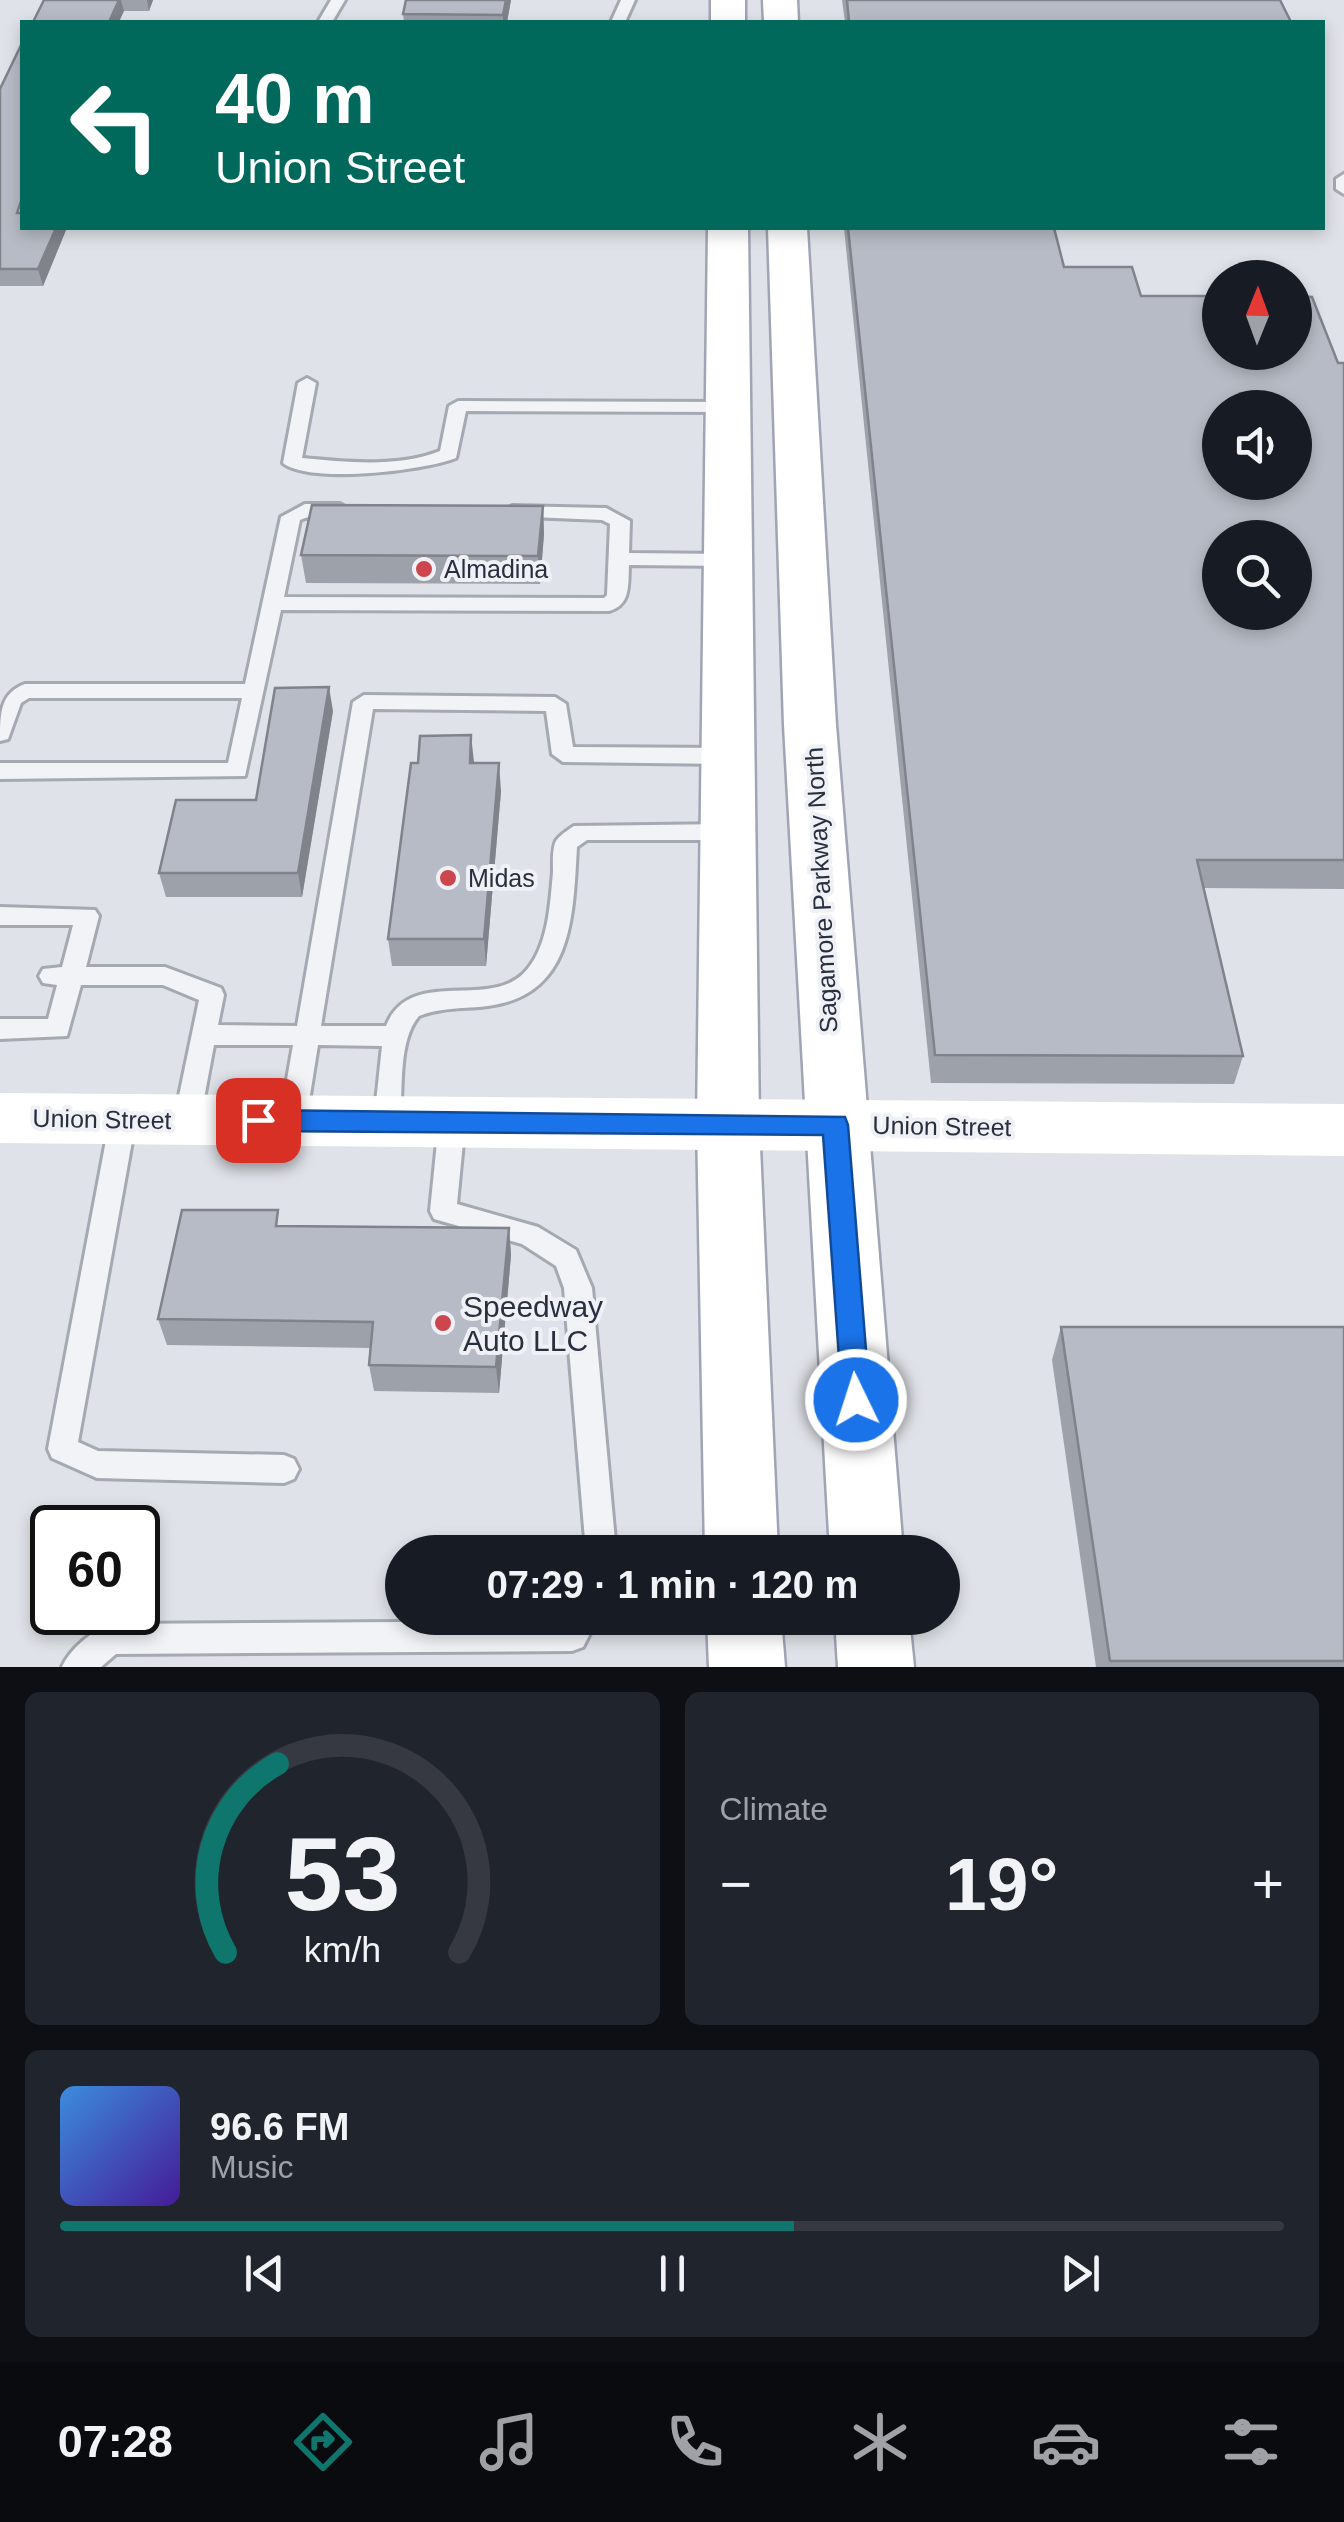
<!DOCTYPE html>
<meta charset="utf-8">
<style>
body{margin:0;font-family:Arial,sans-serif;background:#20242c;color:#f1f3f6;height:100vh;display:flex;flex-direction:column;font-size:38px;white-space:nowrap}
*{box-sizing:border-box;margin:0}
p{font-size:32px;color:#9ea1a6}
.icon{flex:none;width:55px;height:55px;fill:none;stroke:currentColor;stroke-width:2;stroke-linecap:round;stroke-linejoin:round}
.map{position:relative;height:1667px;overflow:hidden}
.panel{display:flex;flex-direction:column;gap:25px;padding:25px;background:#0d0f14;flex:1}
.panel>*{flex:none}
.guide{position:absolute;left:20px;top:20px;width:1305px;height:210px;border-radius:0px;box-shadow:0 5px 15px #0003;background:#00695c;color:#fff;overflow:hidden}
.needle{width:65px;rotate:1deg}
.fabs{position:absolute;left:1202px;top:260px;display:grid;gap:20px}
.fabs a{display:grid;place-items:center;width:110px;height:110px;border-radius:50%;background:#171b24;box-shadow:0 5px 15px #0003;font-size:50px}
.speed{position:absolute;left:30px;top:1505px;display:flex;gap:20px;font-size:50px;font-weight:700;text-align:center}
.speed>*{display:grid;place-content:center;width:130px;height:130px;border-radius:50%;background:#171b24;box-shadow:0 5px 15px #0003;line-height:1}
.speed .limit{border:5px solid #111;border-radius:15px;background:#fff;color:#111}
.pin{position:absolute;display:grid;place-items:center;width:85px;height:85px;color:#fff;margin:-42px;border-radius:20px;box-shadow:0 5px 15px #0006}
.me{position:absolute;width:110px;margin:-55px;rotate:356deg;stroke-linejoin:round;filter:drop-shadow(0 0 8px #0008)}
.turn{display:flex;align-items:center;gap:35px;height:210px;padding:0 30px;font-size:45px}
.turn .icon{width:130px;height:130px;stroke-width:2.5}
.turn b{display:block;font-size:70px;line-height:85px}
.big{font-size:75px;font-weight:800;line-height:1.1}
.panel .widget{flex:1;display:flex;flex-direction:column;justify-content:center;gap:15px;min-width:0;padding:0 35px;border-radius:15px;background:#20242c}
.panel .dial{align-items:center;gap:0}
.dial svg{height:260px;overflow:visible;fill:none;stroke:#363941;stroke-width:7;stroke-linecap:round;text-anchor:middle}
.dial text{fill:#f1f3f6;stroke:none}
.song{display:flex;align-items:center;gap:30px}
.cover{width:120px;height:120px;border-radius:15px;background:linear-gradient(135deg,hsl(210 70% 55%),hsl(260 70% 35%))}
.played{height:10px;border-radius:5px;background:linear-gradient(90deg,#0f766e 60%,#363941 60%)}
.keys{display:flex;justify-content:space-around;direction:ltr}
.heat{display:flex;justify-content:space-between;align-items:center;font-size:55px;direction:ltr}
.panel .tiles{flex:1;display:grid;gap:25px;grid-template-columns:1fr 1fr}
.widget:last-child{grid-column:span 2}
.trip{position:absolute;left:385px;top:1535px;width:575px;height:100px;border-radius:50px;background:#171b24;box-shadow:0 5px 15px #0003;font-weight:800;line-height:100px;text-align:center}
.dock{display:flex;height:160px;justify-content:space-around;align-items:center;background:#090b0e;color:#9ea1a6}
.dock .icon{width:70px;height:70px}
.dock .current{color:#0f766e}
.dock b{font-size:45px;color:#f1f3f6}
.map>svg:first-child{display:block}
</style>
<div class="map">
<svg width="1344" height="1667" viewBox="0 0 1344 1667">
<rect width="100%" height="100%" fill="#dfe2e8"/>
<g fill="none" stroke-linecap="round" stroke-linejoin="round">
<defs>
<g id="lane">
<path d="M331,0H345L332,22H318Z"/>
<path d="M621,0H635L625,22H611Z"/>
<path d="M1344,174V194L1336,189V179Z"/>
<path d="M307,378L316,383L302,458C347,462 397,468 440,451L449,406L458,401L728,402L737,407L728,412L466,411L456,458C423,471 309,484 283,463L298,383Z"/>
<path d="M305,504H340L350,510C337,522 316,512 300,520L284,597L604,598L607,595L610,524L602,520L505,516L502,512L512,506L606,508L630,521L629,553L728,554L738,560L728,566L629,565C628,585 631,605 609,611L281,610L245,776L0,779V763H228L242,698H29L21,703L8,739L0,741C0,714 0,693 25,684H245L281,517Z"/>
<path d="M364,695L555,697L566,704L573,747L728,748L739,756L728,764L563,762L552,754L546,711L373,709L321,1026H386C409,967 486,1009 523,974C548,950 550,905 553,872C553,863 552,849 556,841C560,835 568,830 574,826L728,824L739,832L728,840H587L577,847C573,917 573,995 488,1006C465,1009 441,1007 419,1016C398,1040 403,1089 400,1121L396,1128L387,1131L378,1128L374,1121L382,1046L318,1045L306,1120L302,1127L293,1130L284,1127L280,1120L293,1045H214L200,1120L196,1127L187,1130L178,1127L174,1120L199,1000L163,985H81L67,1036L0,1039V1019H48L57,985L43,983L39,976L43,969L62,967L73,925H0V907L95,910L99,916L86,967H165L221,988L224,995L218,1025L297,1026L353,702Z"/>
<path d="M123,1109L132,1112L136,1119L78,1442L98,1451L284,1455L294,1459L299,1469L294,1479L284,1483L97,1478L52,1458L48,1449L110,1119L114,1112Z"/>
<path d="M452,1112L461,1115L465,1122L457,1204L538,1227L576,1250L592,1288L616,1552H586L564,1288L556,1266L522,1244L434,1219L430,1211L439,1122L443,1115Z"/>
<path d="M566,1618H598L583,1647L572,1651L116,1654L101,1667H62C70,1649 92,1631 110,1624L564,1621Z"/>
</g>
<g id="primary">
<rect x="711" y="0" width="34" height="22"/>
<path d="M763,0H797L798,22H764Z"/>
<path d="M708,228H748L759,1124L778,1552H705L697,1124Z"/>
<path d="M768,228H807L836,725L903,1552H830L784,725Z"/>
<path d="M707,1618H781L785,1667H709Z"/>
<path d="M835,1618H909L914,1667H838Z"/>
</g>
</defs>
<use href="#lane" stroke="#a4a9b2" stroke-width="6"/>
<use href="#primary" stroke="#9fa5b4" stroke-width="5"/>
<use href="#lane" fill="#f2f3f7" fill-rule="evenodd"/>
<path fill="#fff" fill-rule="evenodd" d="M0,1093L1344,1104V1156L0,1143Z"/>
<use href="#primary" fill="#fff" fill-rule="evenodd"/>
</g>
<g fill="#9da1a9">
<path d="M44,0H153L149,11H124Z"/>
<path d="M511,0L507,22H404L403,14Z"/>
<path d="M842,0H1280L1291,22H845Z"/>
<path d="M0,89L22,228L66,230L43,286H0Z"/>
<path d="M844,228H1054L1064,267L1141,296L1338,363H1344V889L1204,888L1243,1056L1234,1084L931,1083Z"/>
<path d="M543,506L544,534L540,584L306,583L301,555Z"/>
<path d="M333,711L302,897H166L159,873L256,800Z"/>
<path d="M474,763L501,791L486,966H392L388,939Z"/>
<path d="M282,1226L509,1228L511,1255L499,1393L374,1391L369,1365L370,1348L167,1345L158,1319Z"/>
<path d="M1061,1327H1344V1667H1096L1052,1360Z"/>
</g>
<g fill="#80838a">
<path d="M119,0H121L124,11L119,22H109Z"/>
<path d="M147,0H153L149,11Z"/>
<path d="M506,0H511L507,22H503V15Z"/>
<path d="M56,228H65L66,230L43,286L38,269Z"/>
<path d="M543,506L544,534L540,584L538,556Z"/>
<path d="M329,687L333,711L302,897L298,873Z"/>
<path d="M471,735L474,762L473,790L470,763Z"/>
<path d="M499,763L501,791L486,966L484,939Z"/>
<path d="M509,1228L511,1255L499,1393L496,1367Z"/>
</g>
<g fill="#b7bbc5" stroke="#80838a" stroke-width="2.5" fill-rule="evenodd">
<path d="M44,0H119L109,22H33Z"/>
<path d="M406,0H506L503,15L403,14Z"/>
<path d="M847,0H1280L1291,22H849Z"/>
<path d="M22,43V198L17,213H22V228H56L38,269H0V89Z"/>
<path d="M848,228H1054L1064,267H1132L1141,296H1220V352H1295V296L1312,297L1338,363H1344V860H1197L1243,1056L935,1055ZM1220,408H1295V482H1220ZM1220,538H1295V612H1220Z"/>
<path d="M312,505L543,506L538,556L301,555Z"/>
<path d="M329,687L298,873H159L176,800H256L275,688Z"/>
<path d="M471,735L470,763H499L484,939H388L411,763H418L420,736Z"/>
<path d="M182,1210H278L276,1226L509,1228L496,1367L369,1365L373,1322L158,1319Z"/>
<path d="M1061,1327H1344V1661H1110Z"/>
</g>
<path fill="#1a73e8" stroke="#114b97" stroke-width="2.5" d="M258,1110L845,1117L848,1125L870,1400L866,1409L856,1413L846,1409L842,1400L823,1135L258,1131L249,1128L245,1120L249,1113Z"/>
<g fill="#cd454d" stroke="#eff1f6" stroke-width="4">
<circle cx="424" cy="569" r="10"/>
<circle cx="448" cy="878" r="10"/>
<circle cx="443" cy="1323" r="10"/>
</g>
<g text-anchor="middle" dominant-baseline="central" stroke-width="8" stroke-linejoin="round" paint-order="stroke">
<g font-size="25" fill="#282f3f" stroke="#eff1f6" text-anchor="start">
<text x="444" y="569">Almadina</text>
<text x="468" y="878">Midas</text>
</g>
<g font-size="25" fill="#282f3f" stroke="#eff1f6">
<text transform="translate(821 890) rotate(-93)">Sagamore Parkway North</text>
<text transform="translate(102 1119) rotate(1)">Union Street</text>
<text transform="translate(942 1126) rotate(1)">Union Street</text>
</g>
<g font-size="30" fill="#282f3f" stroke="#eff1f6" text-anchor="start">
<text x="463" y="1306">Speedway<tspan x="463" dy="34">Auto LLC</tspan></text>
</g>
</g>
</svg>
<div class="fabs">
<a><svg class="needle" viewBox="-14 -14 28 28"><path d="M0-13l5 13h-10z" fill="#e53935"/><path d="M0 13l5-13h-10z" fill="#9ea1a6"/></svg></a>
<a><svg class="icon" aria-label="sound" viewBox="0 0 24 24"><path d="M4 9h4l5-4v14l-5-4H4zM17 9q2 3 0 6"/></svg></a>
<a><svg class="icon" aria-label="search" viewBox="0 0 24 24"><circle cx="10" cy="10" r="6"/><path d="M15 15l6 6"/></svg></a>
</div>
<div class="speed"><div class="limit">60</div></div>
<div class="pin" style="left:258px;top:1120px;background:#d93025"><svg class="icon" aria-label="arrive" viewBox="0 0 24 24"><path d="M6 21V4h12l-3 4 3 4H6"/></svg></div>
<svg class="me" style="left:856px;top:1400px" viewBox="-20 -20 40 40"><circle r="17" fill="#1a73e8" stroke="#fff" stroke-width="3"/><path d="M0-11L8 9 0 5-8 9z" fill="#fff"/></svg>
<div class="trip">07:29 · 1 min · 120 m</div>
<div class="guide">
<div class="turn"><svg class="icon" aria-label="left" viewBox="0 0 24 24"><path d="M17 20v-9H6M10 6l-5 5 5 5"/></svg><div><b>40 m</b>Union Street</div></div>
</div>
</div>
<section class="panel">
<div class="tiles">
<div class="widget dial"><svg viewBox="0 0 100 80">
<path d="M14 69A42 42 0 1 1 86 69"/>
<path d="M14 69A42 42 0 0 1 30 11" stroke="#0f766e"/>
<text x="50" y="56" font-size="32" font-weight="700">53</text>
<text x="50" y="72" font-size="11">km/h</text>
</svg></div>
<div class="widget"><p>Climate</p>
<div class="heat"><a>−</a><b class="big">19°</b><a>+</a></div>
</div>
<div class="widget">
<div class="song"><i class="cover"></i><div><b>96.6 FM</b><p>Music</p></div></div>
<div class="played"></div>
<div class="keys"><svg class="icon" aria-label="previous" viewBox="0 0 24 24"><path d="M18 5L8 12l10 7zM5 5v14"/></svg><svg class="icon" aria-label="pause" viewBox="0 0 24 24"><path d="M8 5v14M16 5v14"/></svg><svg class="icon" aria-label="next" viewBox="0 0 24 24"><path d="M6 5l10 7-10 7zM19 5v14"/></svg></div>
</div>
</div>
</section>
<nav class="dock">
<b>07:28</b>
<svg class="icon current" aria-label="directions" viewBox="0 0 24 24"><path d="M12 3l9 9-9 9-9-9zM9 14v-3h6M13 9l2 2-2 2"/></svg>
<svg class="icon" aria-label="music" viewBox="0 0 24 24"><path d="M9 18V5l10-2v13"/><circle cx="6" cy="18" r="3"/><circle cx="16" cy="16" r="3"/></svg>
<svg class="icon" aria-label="phone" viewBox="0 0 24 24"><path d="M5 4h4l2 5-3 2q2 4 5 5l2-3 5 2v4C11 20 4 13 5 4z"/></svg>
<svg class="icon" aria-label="climate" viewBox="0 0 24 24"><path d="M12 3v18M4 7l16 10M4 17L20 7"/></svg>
<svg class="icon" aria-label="car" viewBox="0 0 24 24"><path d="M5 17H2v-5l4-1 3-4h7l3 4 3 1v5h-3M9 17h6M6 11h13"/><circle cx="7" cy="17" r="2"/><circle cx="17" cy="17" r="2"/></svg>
<svg class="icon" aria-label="filters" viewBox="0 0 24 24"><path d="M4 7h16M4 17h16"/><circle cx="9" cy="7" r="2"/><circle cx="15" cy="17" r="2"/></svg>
</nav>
